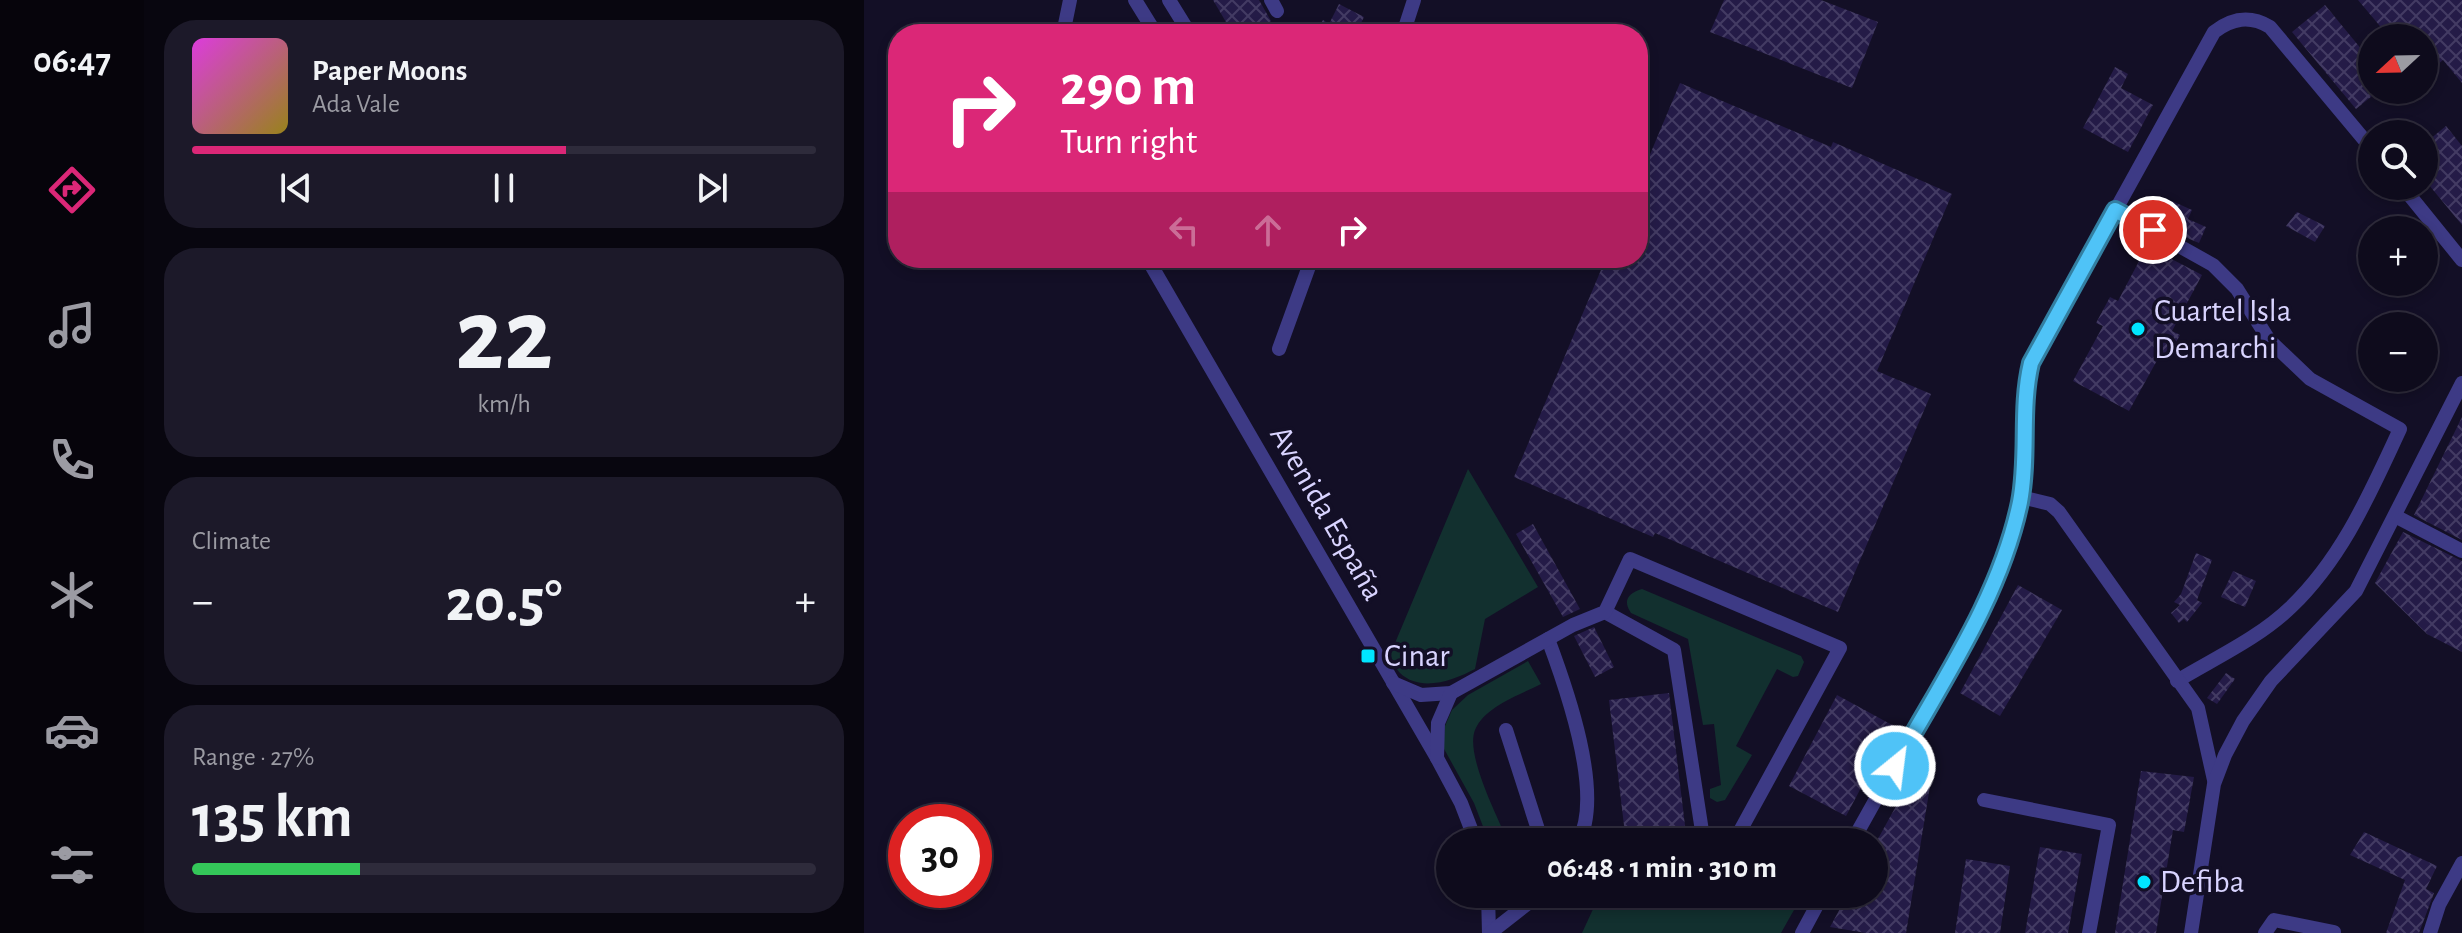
<!DOCTYPE html>
<meta charset="utf-8">
<style>
body{margin:0;font-family:"Alegreya Sans",sans-serif;background:#1c1929;color:#f1f3f6;height:100vh;display:flex;flex-direction:column;font-size:30px;white-space:nowrap}
*{box-sizing:border-box;margin:0}
p{font-size:26px;color:#9b9ba3}
.icon{flex:none;width:44px;height:44px;fill:none;stroke:currentColor;stroke-width:2;stroke-linecap:round;stroke-linejoin:round}
.map{position:relative;flex:1;overflow:hidden}
.details{display:flex;flex-direction:column;gap:20px;padding:20px;background:#08060f;width:720px}
.details>*{flex:none}
.banner{position:absolute;left:24px;top:24px;width:760px;height:244px;border-radius:32px;box-shadow:0 4px 12px #0003,0 0 0 2px #2e2b3b;background:#db2777;color:#fff;overflow:hidden}
.needle{width:52px;rotate:248deg}
.buttons{position:absolute;left:1494px;top:24px;display:grid;gap:16px}
.buttons a{display:grid;place-items:center;width:80px;height:80px;border-radius:50%;background:#0e0b1c;box-shadow:0 4px 12px #0003,0 0 0 2px #2e2b3b;font-size:40px}
.speed{position:absolute;left:24px;top:804px;display:flex;gap:16px;font-size:40px;font-weight:700;text-align:center}
.speed>*{display:grid;place-content:center;width:104px;height:104px;border-radius:50%;background:#0e0b1c;box-shadow:0 4px 12px #0003,0 0 0 2px #2e2b3b;line-height:1}
.speed .limit{border:12px solid #d22;background:#fff;color:#111}
.pin{position:absolute;display:grid;place-items:center;width:68px;height:68px;color:#fff;margin:-34px;border:4px solid #fff;border-radius:50%;box-shadow:0 2px 8px #0007}
.me{position:absolute;width:88px;margin:-44px;rotate:29deg;stroke-linejoin:round;filter:drop-shadow(0 0 6px #0008)}
.turn{display:flex;align-items:center;gap:28px;height:168px;padding:0 40px;font-size:36px}
.turn .icon{width:104px;height:104px;stroke-width:2.5}
.turn b{display:block;font-size:56px;line-height:68px}
.lanes{display:flex;align-items:center;height:76px;padding:0 40px;background:#0003;justify-content:center;gap:40px;direction:ltr}
.lanes .off{opacity:.35}
.big{font-size:60px;font-weight:600;line-height:1.1}
.details .tile{flex:1;display:flex;flex-direction:column;justify-content:center;gap:12px;min-width:0;padding:0 28px;border-radius:32px;background:#1c1929}
.details .dial{align-items:center;gap:0}
.dial b{font-size:104px;line-height:1}
.song{display:flex;align-items:center;gap:24px}
.cover{width:96px;height:96px;border-radius:12px;background:linear-gradient(135deg,hsl(300 70% 55%),hsl(50 70% 35%))}
.played{height:8px;border-radius:4px;background:linear-gradient(90deg,#db2777 60%,#2e2b3b 60%)}
.keys{display:flex;justify-content:space-around;direction:ltr}
.heat{display:flex;justify-content:space-between;align-items:center;font-size:44px;direction:ltr}
.charge{height:12px;border-radius:6px;background:linear-gradient(90deg,#34c759 27%,#2e2b3b 0)}
.trip{position:absolute;left:572px;top:828px;width:452px;height:80px;border-radius:40px;background:#0e0b1c;box-shadow:0 4px 12px #0003,0 0 0 2px #2e2b3b;font-weight:600;line-height:80px;text-align:center}
main{display:flex;flex:1;min-height:0}
.tabs{display:flex;flex-direction:column;width:144px;justify-content:space-around;align-items:center;background:#06040b;color:#9b9ba3}
.tabs .icon{width:56px;height:56px}
.tabs .current{color:#db2777}
.tabs b{font-size:36px;color:#f1f3f6}
.map>svg:first-child{display:block}
</style>
<main>
<nav class="tabs">
<b>06:47</b>
<svg class="icon current" aria-label="directions" viewBox="0 0 24 24"><path d="M12 3l9 9-9 9-9-9zM9 14v-3h6M13 9l2 2-2 2"/></svg>
<svg class="icon" aria-label="music" viewBox="0 0 24 24"><path d="M9 18V5l10-2v13"/><circle cx="6" cy="18" r="3"/><circle cx="16" cy="16" r="3"/></svg>
<svg class="icon" aria-label="phone" viewBox="0 0 24 24"><path d="M5 4h4l2 5-3 2q2 4 5 5l2-3 5 2v4C11 20 4 13 5 4z"/></svg>
<svg class="icon" aria-label="climate" viewBox="0 0 24 24"><path d="M12 3v18M4 7l16 10M4 17L20 7"/></svg>
<svg class="icon" aria-label="car" viewBox="0 0 24 24"><path d="M5 17H2v-5l4-1 3-4h7l3 4 3 1v5h-3M9 17h6M6 11h13"/><circle cx="7" cy="17" r="2"/><circle cx="17" cy="17" r="2"/></svg>
<svg class="icon" aria-label="filters" viewBox="0 0 24 24"><path d="M4 7h16M4 17h16"/><circle cx="9" cy="7" r="2"/><circle cx="15" cy="17" r="2"/></svg>
</nav>
<section class="details">
<div class="tile">
<div class="song"><i class="cover"></i><div><b>Paper Moons</b><p>Ada Vale</p></div></div>
<div class="played"></div>
<div class="keys"><svg class="icon" aria-label="previous" viewBox="0 0 24 24"><path d="M18 5L8 12l10 7zM5 5v14"/></svg><svg class="icon" aria-label="pause" viewBox="0 0 24 24"><path d="M8 5v14M16 5v14"/></svg><svg class="icon" aria-label="next" viewBox="0 0 24 24"><path d="M6 5l10 7-10 7zM19 5v14"/></svg></div>
</div>
<div class="tile dial"><b>22</b><p>km/h</p></div>
<div class="tile"><p>Climate</p>
<div class="heat"><a>−</a><b class="big">20.5°</b><a>+</a></div>
</div>
<div class="tile"><p>Range · 27%</p><b class="big">135 km</b><div class="charge"></div></div>
</section>
<div class="map">
<svg width="1598" height="933" viewBox="0 0 1598 933">
<defs>
<pattern id="building-cross-hatch" width="8" height="8" patternUnits="userSpaceOnUse" patternTransform="scale(2)"><rect width="8" height="8" fill="#241b47"/><path d="M0 0l8 8M0 8l8-8" fill="none" stroke="#433b63"/></pattern>
</defs>
<rect width="100%" height="100%" fill="#130f26"/>
<g fill="#12302f">
<path d="M604,469L674,587L621,619L611,669C590,680 557,693 536,673C532,669 529,661 526,655Z"/>
<path d="M778,589L937,656L940,662L934,676L929,677L913,669L872,746L888,755L861,800L853,802L846,798V789L857,785L850,724L839,725L824,639L767,613C758,600 765,593 778,589Z"/>
<path d="M664,661L677,684C656,695 621,706 611,730C601,755 634,817 644,842H625L610,803L579,747L581,726L588,710L604,695Z"/>
<path d="M736,894H939L917,933H718Z"/>
</g>
<g fill="url(#building-cross-hatch)">
<path d="M349,0H395L407,21L386,34H369Z"/>
<path d="M860,0H957L1014,22L988,88L846,32Z"/>
<path d="M1494,0H1598V83L1579,60L1560,76V38H1526Z"/>
<path d="M475,4L500,17L493,31L484,27L481,34H460L453,30L459,20L465,24Z"/>
<path d="M1461,5L1508,62V96L1492,109L1428,32Z"/>
<path d="M1251,67L1264,74L1257,88L1289,105L1264,152L1219,128Z"/>
<path d="M816,83L967,147L969,142L1088,194L1013,371L1067,394L974,612L791,533L789,537L650,477L742,258H774V183Z"/>
<path d="M1582,126L1598,146V225L1560,179V144Z"/>
<path d="M1308,201L1328,210L1324,219L1342,227L1335,243L1316,235L1320,228L1300,218Z"/>
<path d="M1433,212L1461,226L1451,242L1422,226Z"/>
<path d="M1283,246L1338,275L1308,331L1316,335L1303,359L1296,355L1265,411L1209,381L1239,326L1232,323L1246,297L1254,301Z"/>
<path d="M1598,417V540L1550,515Z"/>
<path d="M669,524L716,609L699,617L652,534Z"/>
<path d="M1539,532L1598,561V652L1563,634L1511,583Z"/>
<path d="M1332,553L1348,560L1333,600L1338,603L1323,622L1320,619L1315,623L1307,613L1316,605L1310,602L1317,594Z"/>
<path d="M1369,571L1392,581L1381,607L1357,597Z"/>
<path d="M1154,585L1198,610L1136,716L1096,693Z"/>
<path d="M730,627L750,667L731,677L710,636Z"/>
<path d="M1362,673L1371,679L1353,704L1343,698Z"/>
<path d="M805,693L823,842H762L745,700Z"/>
<path d="M973,695L1030,726L982,816L925,786Z"/>
<path d="M1052,770L1068,774L1042,933H1002L966,927L984,894H1010V846Z"/>
<path d="M1277,771L1330,777L1320,832L1309,830L1292,933H1251Z"/>
<path d="M921,830L926,831L945,842H901Z"/>
<path d="M1500,832L1573,866L1562,889L1570,893L1555,933H1522L1541,880L1486,855Z"/>
<path d="M1176,847L1218,854L1204,933H1161Z"/>
<path d="M1102,859L1146,866L1136,933H1091Z"/>
</g>
<g fill="none" stroke-linecap="round" stroke-linejoin="round">
<g stroke="#3d3a85" stroke-width="14">
<path d="M271,0L292,34"/>
<path d="M305,0L326,34"/>
<path d="M407,0L413,11"/>
<path d="M199,34L206,0"/>
<path d="M539,34L550,0"/>
<path d="M1538,186L1598,260"/>
<path d="M1251,210L1349,265L1373,289L1405,340L1446,379L1536,429C1506,493 1479,557 1427,607C1395,638 1351,658 1313,681"/>
<path d="M283,258L573,758L597,803L612,842"/>
<path d="M415,349L448,258"/>
<path d="M1157,497L1186,504L1195,512L1334,708L1350,780"/>
<path d="M1531,516L1598,551"/>
<path d="M741,612L810,650L838,831L853,842"/>
<path d="M684,639C702,687 741,795 714,842"/>
<path d="M529,683L557,695L587,693L709,625L741,612L766,559L976,648L870,842"/>
<path d="M642,730L678,842"/>
<path d="M573,758L574,723L587,693"/>
<path d="M1120,800L1245,825L1225,933"/>
<path d="M988,842L1116,613L1138,566L1151,524L1162,467V385L1167,363L1350,32C1368,18 1386,15 1406,27L1508,149"/>
<path d="M624,894L625,933"/>
<path d="M626,933L676,894"/>
<path d="M938,933L959,894"/>
<path d="M1327,933L1350,784L1361,755L1379,721L1407,681L1492,591L1598,383"/>
<path d="M1401,933L1410,920L1470,932"/>
<path d="M1566,933L1575,905L1598,863"/>
</g>
</g>
<g fill="none" stroke-linecap="round" stroke-linejoin="round">
<defs>
<path id="route" d="M1031,766C1078,681 1136,598 1156,502C1165,456 1156,409 1167,363L1251,210L1289,230"/>
</defs>
<use href="#route" stroke="#337fa1" stroke-width="20"/>
<use href="#route" stroke="#4fc3f7" stroke-width="14"/>
</g>
<g fill="#00e5ff" stroke="#130f26" stroke-width="3">
<circle cx="1274" cy="329" r="8"/>
<rect x="496" y="648" width="16" height="16" rx="4"/>
<circle cx="1280" cy="882" r="8"/>
</g>
<g text-anchor="middle" dominant-baseline="central" stroke-width="7" stroke-linejoin="round" paint-order="stroke">
<g font-size="32" fill="#d9d4ff" stroke="#130f26" text-anchor="start">
<text x="1290" y="311">Cuartel Isla<tspan x="1290" dy="37">Demarchi</tspan></text>
<text x="520" y="656">Cinar</text>
<text x="1296" y="882">Defiba</text>
</g>
<g font-size="32" fill="#d9d4ff" stroke="#130f26">
<text transform="translate(463 513) rotate(60)">Avenida España</text>
</g>
</g>
</svg>
<div class="buttons">
<a><svg class="needle" viewBox="-14 -14 28 28"><path d="M0-13l5 13h-10z" fill="#e53935"/><path d="M0 13l5-13h-10z" fill="#9b9ba3"/></svg></a>
<a><svg class="icon" aria-label="search" viewBox="0 0 24 24"><circle cx="10" cy="10" r="6"/><path d="M15 15l6 6"/></svg></a>
<a>+</a>
<a>−</a>
</div>
<div class="speed"><div class="limit">30</div></div>
<div class="pin" style="left:1289px;top:230px;background:#d93025"><svg class="icon" aria-label="arrive" viewBox="0 0 24 24"><path d="M6 21V4h12l-3 4 3 4H6"/></svg></div>
<svg class="me" style="left:1031px;top:766px" viewBox="-20 -20 40 40"><circle r="17" fill="#4fc3f7" stroke="#fff" stroke-width="3"/><path d="M0-11L8 9 0 5-8 9z" fill="#fff"/></svg>
<div class="trip">06:48 · 1 min · 310 m</div>
<div class="banner">
<div class="turn"><svg class="icon" aria-label="right" viewBox="0 0 24 24"><path d="M7 20v-9h11M14 6l5 5-5 5"/></svg><div><b>290 m</b>Turn right</div></div>
<div class="lanes"><svg class="icon off" aria-label="left" viewBox="0 0 24 24"><path d="M17 20v-9H6M10 6l-5 5 5 5"/></svg><svg class="icon off" aria-label="ahead" viewBox="0 0 24 24"><path d="M12 20V5M6 11l6-6 6 6"/></svg><svg class="icon" aria-label="right" viewBox="0 0 24 24"><path d="M7 20v-9h11M14 6l5 5-5 5"/></svg></div>
</div>
</div>
</main>
